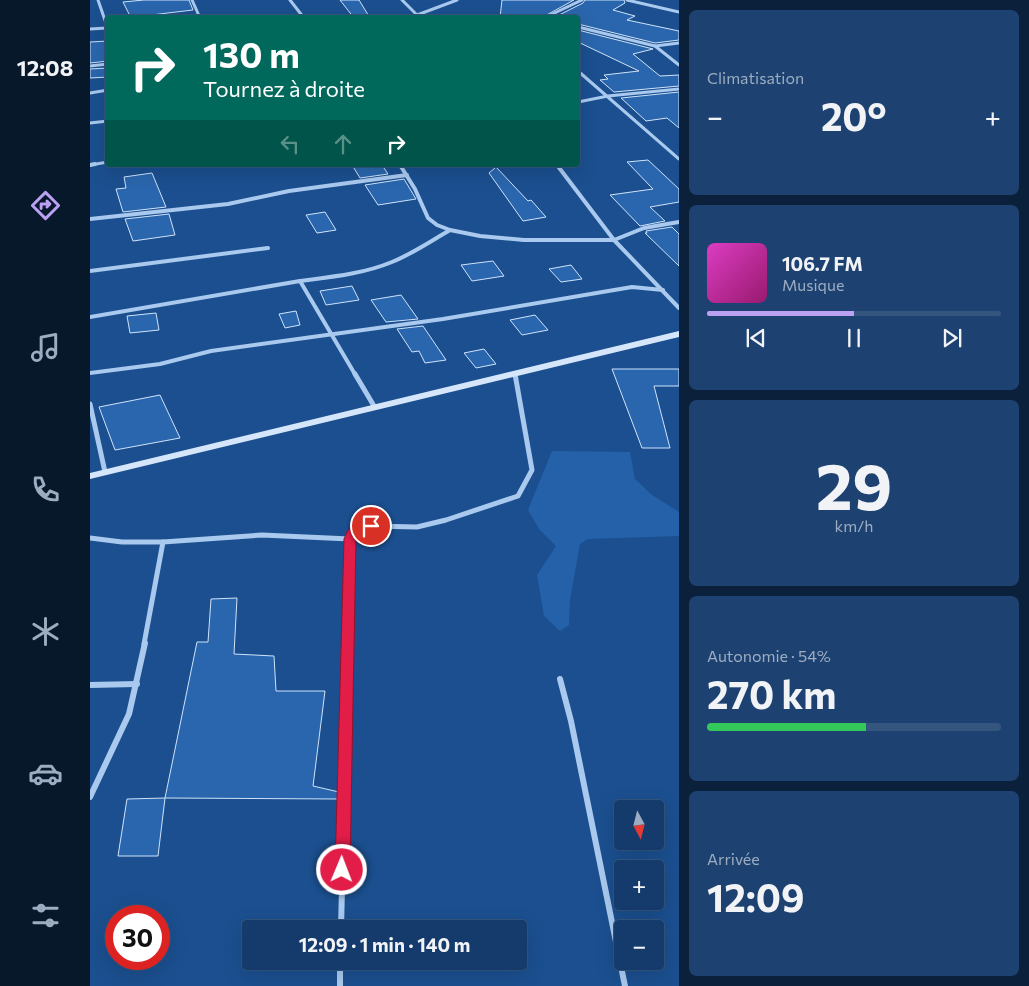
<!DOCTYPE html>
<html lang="fr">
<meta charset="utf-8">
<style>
body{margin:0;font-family:Commissioner,sans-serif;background:#1d4271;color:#f1f3f6;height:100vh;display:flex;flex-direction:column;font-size:19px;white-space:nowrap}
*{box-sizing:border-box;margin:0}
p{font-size:16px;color:#9dadc1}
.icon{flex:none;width:28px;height:28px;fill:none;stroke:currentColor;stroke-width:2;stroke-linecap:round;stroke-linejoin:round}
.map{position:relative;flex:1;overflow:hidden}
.panel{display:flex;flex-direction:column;gap:10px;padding:10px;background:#0b203b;width:350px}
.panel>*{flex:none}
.banner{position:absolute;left:15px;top:15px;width:475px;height:152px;border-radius:5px;box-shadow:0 5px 20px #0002,0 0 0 1px #33557e;background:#00695c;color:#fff;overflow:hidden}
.needle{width:32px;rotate:173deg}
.controls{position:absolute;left:524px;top:800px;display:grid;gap:10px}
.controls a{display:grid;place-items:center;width:50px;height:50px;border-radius:5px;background:#143b6b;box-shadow:0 5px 20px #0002,0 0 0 1px #33557e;font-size:25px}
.speed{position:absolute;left:15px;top:905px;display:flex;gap:10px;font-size:25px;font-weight:700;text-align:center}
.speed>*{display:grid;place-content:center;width:65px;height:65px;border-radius:50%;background:#143b6b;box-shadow:0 5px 20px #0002,0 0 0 1px #33557e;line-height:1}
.speed .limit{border:8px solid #d22;background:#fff;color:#111}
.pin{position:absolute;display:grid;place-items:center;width:42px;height:42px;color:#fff;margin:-21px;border:2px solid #fff;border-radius:50%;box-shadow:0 1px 5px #0007}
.me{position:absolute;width:55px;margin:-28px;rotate:1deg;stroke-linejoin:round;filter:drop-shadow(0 0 4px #0008)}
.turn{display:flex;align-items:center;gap:18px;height:105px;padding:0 15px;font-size:22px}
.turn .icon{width:65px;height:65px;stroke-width:2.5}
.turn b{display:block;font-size:35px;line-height:42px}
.lanes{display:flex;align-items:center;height:48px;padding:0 15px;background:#0003;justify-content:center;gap:25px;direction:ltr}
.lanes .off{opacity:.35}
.big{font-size:38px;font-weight:700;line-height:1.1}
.panel .card{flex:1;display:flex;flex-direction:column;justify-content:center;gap:8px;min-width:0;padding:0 18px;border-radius:8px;background:#1d4271}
.panel .dial{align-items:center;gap:0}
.dial b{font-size:65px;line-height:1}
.song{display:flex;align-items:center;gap:15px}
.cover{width:60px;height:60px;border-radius:8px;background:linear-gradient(135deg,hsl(310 70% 55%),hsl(320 70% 35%))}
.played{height:5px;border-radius:2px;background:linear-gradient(90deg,#bca0f2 50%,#33557e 50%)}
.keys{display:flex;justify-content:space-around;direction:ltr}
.heat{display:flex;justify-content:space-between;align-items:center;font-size:28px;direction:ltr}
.charge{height:8px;border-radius:4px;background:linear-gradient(90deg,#34c759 54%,#33557e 0)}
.trip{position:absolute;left:152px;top:920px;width:285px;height:50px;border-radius:5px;background:#143b6b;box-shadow:0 5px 20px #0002,0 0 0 1px #33557e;font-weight:700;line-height:50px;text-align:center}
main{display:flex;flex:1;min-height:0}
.tabs{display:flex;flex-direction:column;width:90px;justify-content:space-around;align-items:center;background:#08182b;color:#9dadc1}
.tabs .icon{width:35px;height:35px}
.tabs .selected{color:#bca0f2}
.tabs b{font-size:22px;color:#f1f3f6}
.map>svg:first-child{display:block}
</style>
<main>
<nav class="tabs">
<b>12:08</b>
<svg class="icon selected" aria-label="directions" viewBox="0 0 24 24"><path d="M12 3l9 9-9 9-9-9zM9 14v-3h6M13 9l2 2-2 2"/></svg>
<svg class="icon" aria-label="music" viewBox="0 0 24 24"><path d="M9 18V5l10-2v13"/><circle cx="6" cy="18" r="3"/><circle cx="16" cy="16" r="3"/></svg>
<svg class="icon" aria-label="phone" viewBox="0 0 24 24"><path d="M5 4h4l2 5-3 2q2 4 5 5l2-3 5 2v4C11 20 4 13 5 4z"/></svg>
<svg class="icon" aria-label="climate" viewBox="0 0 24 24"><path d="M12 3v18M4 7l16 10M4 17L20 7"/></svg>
<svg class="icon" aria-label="car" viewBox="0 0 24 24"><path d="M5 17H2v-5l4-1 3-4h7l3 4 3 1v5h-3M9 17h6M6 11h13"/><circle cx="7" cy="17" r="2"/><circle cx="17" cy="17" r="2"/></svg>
<svg class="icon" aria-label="filters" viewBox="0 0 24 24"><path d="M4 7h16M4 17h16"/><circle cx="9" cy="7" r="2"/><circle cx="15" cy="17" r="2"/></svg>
</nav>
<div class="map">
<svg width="589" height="986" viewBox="0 0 589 986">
<rect width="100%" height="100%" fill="#1b4f8f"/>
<path fill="#2461a8" d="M462,451L540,452L545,479L562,495L589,512V536L498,539L490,544L480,600L479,625L470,631L454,616L447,575L466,546L449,529L438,510Z"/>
<g fill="#2a66ad" stroke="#cfe3fa">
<path d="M54,0H99L103,10L61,15L62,18H41L33,2Z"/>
<path d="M250,0H269L280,18H264Z"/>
<path d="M412,0H484L451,18H410Z"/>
<path d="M495,0H534L535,3L523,10L545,16L537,20L589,31V40L565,43L488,24V18H463L493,3Z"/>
<path d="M488,30L563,49L543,54L570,76L589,75V86L524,92L510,80L518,79L514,75L549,71L488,42Z"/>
<path d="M18,41V61L0,63V42Z"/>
<path d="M18,68V77L0,78V69Z"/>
<path d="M589,92V128L577,118L556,121L531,98Z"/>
<path d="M558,160L589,189V202L560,207L575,221L550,226L520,195L563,189L537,162Z"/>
<path d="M262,165H292L298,174L270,178Z"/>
<path d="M406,167L438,201L441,200L456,217L433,221L399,173Z"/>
<path d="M62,173L76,207L33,212L26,189L36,188L34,177Z"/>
<path d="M314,179L326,199L288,205L275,185Z"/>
<path d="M235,212L246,230L227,233L216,215Z"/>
<path d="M79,214L85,235L43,241L35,219Z"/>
<path d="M582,227L589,234V266L555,233H557L556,231Z"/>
<path d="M403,261L414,276L382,281L371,265Z"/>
<path d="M481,265L492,279L471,282L459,269Z"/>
<path d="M262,286L269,300L236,305L230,291Z"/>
<path d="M311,295L328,319L296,322L281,300Z"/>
<path d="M206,311L210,325L195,328L189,314Z"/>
<path d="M66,313L69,330L40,333L37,316Z"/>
<path d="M445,315L458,330L432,335L420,320Z"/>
<path d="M333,326L356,360L335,363L329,351L322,352L307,329Z"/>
<path d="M394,349L406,364L386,368L374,353Z"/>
<path d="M522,369H589V386H564L580,448H552Z"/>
<path d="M70,395L90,438L25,450L9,407Z"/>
<path d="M147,598L144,654L184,656L186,691H235L223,786L249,792V799L75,798L107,642H118L121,599Z"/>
<path d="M75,798L68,856H28L37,799Z"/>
</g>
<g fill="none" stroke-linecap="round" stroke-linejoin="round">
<g stroke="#a9c9ee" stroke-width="3">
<path d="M8,0L18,29"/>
<path d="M102,0L110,18"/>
<path d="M200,0L214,18"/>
<path d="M312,0L329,17"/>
<path d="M537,0L589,12"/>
<path d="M327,15L367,0"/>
<path d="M454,18L492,0"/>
<path d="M488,27L565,46L589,65"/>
<path d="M0,29L17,28"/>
<path d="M565,46L589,43"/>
<path d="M0,66L18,64"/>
<path d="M488,71L589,159"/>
<path d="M0,93L18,90"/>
<path d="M488,102L518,96L589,89"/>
<path d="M0,123L18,121"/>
<path d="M0,165L18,162"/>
</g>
<g stroke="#a9c9ee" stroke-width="4">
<path d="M0,165L5,164"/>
<path d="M310,165L325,189L338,218L347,225L360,230L390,236L434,240H524L554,228L589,222"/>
<path d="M467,165L524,240L589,308"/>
<path d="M0,219L138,204L199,191L317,175"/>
<path d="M0,271L178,248"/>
<path d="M0,317L210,281"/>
<path d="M0,373L70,364L121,351L353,319L542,287L573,290"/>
<path d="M425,373V376"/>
<path d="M266,376L210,281C241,277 273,274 302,262C322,254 341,241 360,230"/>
</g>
<g stroke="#a9c9ee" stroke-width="5">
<path d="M265,374L284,406"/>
<path d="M0,404L15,472"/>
<path d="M0,538L32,542H73L172,535L260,539"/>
<path d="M54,644L73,542"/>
<path d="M258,644L260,539L262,532L281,526L327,527L356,520L428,496L442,470L425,374"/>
</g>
<g stroke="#a9c9ee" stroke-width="6">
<path d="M470,679L481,721L535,986"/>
<path d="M0,685L47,684"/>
<path d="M0,797L39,714L55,643"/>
<path d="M251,929L258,643"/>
<path d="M250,961V986"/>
</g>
<path fill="#d6e6fa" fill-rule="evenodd" d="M589,331V337L0,479V473Z"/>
</g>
<path fill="#e11d48" stroke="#92132f" d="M281,522L285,523L287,526L285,528L267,535L266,539L260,870L258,875L252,877L247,875L245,870L254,539L258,530Z"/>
</svg>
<div class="controls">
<a><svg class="needle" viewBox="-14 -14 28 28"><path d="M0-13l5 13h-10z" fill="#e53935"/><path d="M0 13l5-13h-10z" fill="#9dadc1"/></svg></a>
<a>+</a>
<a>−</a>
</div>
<div class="speed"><div class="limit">30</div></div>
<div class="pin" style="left:281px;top:526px;background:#d93025"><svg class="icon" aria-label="arrive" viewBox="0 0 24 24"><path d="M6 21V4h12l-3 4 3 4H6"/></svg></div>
<svg class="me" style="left:252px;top:870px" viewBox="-20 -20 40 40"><circle r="17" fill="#e11d48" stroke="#fff" stroke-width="3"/><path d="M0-11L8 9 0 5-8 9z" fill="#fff"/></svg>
<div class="trip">12:09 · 1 min · 140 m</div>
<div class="banner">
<div class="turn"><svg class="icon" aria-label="right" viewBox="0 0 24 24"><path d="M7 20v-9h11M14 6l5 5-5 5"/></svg><div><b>130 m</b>Tournez à droite</div></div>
<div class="lanes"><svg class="icon off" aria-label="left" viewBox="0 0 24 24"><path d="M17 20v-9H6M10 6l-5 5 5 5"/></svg><svg class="icon off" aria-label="ahead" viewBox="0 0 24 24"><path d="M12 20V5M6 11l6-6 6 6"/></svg><svg class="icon" aria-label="right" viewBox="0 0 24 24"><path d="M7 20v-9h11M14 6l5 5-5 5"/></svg></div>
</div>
</div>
<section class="panel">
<div class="card"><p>Climatisation</p>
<div class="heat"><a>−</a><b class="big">20°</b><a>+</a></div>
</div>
<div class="card">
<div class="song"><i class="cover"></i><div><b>106.7 FM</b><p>Musique</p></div></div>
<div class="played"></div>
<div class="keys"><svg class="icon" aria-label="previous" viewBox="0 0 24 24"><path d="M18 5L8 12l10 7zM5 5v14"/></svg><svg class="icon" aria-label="pause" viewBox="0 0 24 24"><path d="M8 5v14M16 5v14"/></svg><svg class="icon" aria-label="next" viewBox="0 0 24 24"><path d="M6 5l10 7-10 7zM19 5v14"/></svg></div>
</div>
<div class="card dial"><b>29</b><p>km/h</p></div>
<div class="card"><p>Autonomie · 54%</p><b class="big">270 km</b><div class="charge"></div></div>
<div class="card"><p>Arrivée</p><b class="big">12:09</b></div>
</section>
</main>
